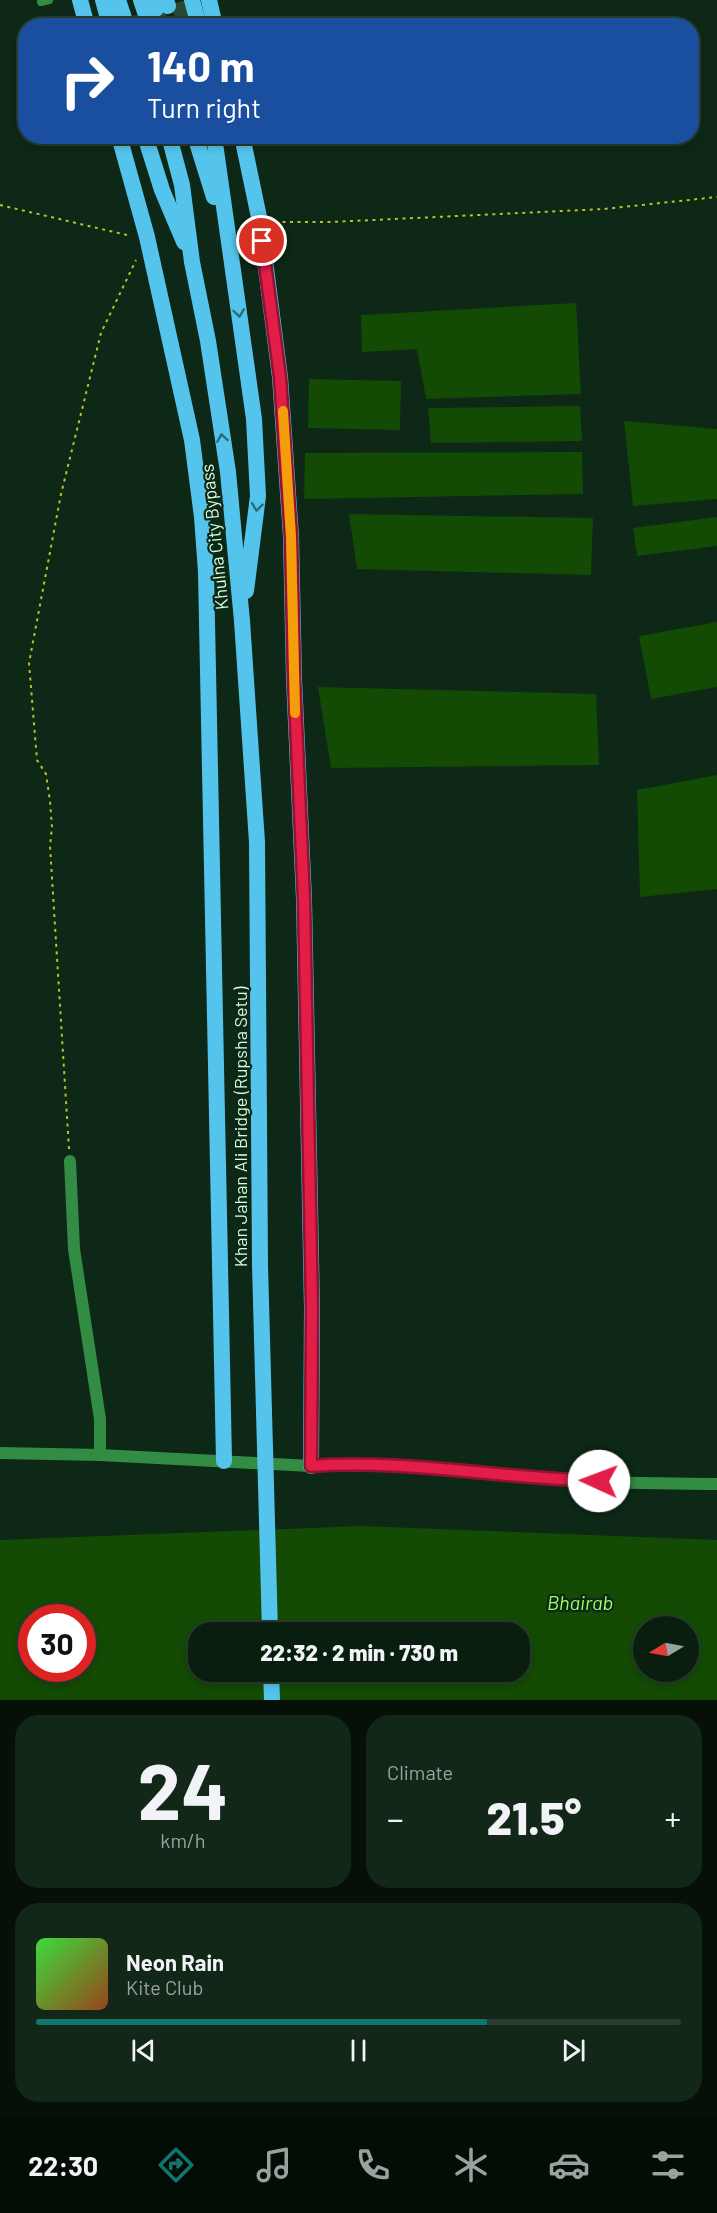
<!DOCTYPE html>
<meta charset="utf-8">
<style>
body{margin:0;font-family:Barlow,sans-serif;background:#132719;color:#f1f3f6;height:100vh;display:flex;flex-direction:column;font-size:22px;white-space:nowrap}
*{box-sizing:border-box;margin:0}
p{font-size:20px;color:#99a29f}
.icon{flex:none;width:33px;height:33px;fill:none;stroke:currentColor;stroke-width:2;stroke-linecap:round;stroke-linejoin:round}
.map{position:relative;height:1700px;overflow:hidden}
.sheet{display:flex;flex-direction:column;gap:15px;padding:15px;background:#061009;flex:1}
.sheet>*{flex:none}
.guide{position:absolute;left:18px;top:18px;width:681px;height:126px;border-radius:24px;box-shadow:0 3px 9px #0003,0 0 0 2px #2a3c30;background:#1a4fa0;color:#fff;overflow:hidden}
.needle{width:39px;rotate:260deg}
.tools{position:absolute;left:633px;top:1616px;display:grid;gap:12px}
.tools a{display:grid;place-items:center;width:66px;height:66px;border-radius:50%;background:#0a1e10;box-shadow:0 3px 9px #0003,0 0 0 2px #2a3c30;font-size:30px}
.speed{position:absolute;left:18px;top:1604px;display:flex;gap:12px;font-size:30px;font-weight:700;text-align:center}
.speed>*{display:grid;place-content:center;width:78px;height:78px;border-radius:50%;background:#0a1e10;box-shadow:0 3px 9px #0003,0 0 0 2px #2a3c30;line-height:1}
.speed .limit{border:9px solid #d22;background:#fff;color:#111}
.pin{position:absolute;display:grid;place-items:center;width:51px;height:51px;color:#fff;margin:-26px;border:3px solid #fff;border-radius:50%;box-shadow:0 2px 6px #0007}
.me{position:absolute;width:66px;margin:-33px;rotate:272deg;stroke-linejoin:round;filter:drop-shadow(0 0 4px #0008)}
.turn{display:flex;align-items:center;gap:21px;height:126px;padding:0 30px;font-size:27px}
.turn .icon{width:78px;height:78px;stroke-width:2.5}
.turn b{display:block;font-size:42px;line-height:51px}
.big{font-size:45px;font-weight:800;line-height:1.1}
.sheet .tile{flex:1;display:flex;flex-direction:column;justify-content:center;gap:9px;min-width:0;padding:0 21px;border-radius:24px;background:#132719}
.sheet .dial{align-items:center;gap:0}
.dial b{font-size:78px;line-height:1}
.song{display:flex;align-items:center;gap:18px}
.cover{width:72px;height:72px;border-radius:9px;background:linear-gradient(135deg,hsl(120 70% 55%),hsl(20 70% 35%))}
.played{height:6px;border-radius:3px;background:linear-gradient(90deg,#0f766e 70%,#2a3c30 70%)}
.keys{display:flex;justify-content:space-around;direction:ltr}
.heat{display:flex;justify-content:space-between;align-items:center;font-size:33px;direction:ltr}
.sheet .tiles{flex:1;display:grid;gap:15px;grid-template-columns:1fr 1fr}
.tile:last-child{grid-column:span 2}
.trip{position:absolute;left:188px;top:1622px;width:342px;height:60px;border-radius:24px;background:#0a1e10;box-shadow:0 3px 9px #0003,0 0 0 2px #2a3c30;font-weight:800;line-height:60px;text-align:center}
.tab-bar{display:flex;height:96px;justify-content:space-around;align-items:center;background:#040c06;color:#99a29f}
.tab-bar .icon{width:42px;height:42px}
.tab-bar .on{color:#0f766e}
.tab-bar b{font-size:27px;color:#f1f3f6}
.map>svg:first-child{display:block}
</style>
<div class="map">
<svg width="717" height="1700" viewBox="0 0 717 1700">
<rect width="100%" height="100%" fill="#0d2816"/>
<g fill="#134a04" fill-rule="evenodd">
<path d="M576,303L581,394L426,399L417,349L362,352L361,315Z"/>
<path d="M309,379L401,381L400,430L308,428Z"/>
<path d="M580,406L582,441L431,443L428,408Z"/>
<path d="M624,421L717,429V499L633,506Z"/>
<path d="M582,452L583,494L304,499L305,453Z"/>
<path d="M349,514L593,518L591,575L357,569Z"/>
<path d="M717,517V546L637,556L633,528Z"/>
<path d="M717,622V687L651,699L639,636Z"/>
<path d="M318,687L596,694L599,765L331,768Z"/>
<path d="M717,775V889L640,897L637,790Z"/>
<path d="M361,1526L717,1540V1700H0V1540ZM32,1617H82V1668H32ZM644,1626H688V1671H644ZM198,1632H519V1671H198Z"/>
</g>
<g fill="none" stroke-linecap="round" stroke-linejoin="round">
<g stroke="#2b4834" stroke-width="16" stroke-dasharray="16 8" stroke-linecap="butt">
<path d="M179,2L185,26"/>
<path d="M156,9L161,26"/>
<path d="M136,15L139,26"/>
</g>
<g stroke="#b7c522" stroke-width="2" stroke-dasharray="3 4.5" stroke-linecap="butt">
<path d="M0,205L131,236"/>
<path d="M275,222H331L604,209L717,197"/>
<path d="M69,1149L50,846L52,827L50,801L46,774L37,760L29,663L61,494L101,333L136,260"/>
</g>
<path stroke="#338c44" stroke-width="8" d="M41,2L49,0"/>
<g stroke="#338c44" stroke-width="12">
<path d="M70,1161L74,1249L100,1419V1455"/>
<path d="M0,1453L100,1455L311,1466C397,1460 485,1473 571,1480C619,1484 669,1483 717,1484"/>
</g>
<g stroke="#55c4ec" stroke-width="16">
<path d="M80,0L87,26"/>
<path d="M103,0L110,26"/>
<path d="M118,0L124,18"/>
<path d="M141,0L145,12"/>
<path d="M153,0L156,9"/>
<path d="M166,0L168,6"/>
<path d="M192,0L199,26"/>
<path d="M209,0L215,26"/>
<path d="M119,136L147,237L192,440L202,517L206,572L224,1461"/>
<path d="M145,136L162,190L184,242"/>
<path d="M169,136L182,185L192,262L208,341L228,472L242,621"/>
<path d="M195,136L214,197"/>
<path d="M214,136L254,419L258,496L246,591"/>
<path d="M242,136L260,222L280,377L291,537L294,679L304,899L312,1308L311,1466"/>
<path d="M271,1671L272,1700"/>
</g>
<path stroke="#55c4ec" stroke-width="16" d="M242,621L257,842L260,1265L270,1632"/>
</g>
<defs><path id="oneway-chevron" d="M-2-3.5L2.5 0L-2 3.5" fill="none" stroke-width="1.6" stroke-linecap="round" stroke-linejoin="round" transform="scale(1.5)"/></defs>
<g stroke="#2d6e76">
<use href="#oneway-chevron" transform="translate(239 313) rotate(82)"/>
<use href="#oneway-chevron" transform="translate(222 438) rotate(-99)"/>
<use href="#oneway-chevron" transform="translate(257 507) rotate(97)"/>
</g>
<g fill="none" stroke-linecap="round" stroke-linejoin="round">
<defs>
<path id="route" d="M262,241L280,377L291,537L294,679L304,899L312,1308L311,1466C407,1459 503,1479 599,1481"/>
</defs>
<use href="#route" stroke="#92132f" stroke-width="15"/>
<use href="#route" stroke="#e11d48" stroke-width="10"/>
<path stroke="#f59e0b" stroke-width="10" d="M283,411L291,537L295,713"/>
</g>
<g text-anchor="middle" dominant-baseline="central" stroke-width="4.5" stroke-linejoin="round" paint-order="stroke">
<g font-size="18" fill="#d4ffe0" stroke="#0d2816">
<text transform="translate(214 537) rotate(-96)">Khulna City Bypass</text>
<text transform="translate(240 1127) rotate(-90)">Khan Jahan Ali Bridge (Rupsha Setu)</text>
</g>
<g font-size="20" font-style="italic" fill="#9fff62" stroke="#0d2816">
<text x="580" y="1602">Bhairab</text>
</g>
</g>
</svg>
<div class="tools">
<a><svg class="needle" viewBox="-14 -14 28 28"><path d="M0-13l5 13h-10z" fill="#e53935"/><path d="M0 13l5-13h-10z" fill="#99a29f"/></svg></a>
</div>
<div class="speed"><div class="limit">30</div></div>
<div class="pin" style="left:262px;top:241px;background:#d93025"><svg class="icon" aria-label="arrive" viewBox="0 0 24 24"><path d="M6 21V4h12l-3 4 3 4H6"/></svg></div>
<svg class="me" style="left:599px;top:1481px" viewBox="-20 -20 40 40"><circle r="19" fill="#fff"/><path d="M0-13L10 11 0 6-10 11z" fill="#e11d48"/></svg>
<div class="trip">22:32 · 2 min · 730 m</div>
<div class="guide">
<div class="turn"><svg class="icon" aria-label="right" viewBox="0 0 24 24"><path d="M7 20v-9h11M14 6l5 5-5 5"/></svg><div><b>140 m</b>Turn right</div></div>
</div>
</div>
<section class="sheet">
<div class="tiles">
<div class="tile dial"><b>24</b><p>km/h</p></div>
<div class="tile"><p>Climate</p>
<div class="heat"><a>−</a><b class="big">21.5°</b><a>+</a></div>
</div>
<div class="tile">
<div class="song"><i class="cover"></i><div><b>Neon Rain</b><p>Kite Club</p></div></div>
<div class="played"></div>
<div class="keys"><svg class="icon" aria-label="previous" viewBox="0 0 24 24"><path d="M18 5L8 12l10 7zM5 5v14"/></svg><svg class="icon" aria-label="pause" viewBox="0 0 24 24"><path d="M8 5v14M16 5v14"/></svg><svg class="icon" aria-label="next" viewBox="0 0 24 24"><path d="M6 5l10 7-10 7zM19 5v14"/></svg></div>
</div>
</div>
</section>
<nav class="tab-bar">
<b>22:30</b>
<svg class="icon on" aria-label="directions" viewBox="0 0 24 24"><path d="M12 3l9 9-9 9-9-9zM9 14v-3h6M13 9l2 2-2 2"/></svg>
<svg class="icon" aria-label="music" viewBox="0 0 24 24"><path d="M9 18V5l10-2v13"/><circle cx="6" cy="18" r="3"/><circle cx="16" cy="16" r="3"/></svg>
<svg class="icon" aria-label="phone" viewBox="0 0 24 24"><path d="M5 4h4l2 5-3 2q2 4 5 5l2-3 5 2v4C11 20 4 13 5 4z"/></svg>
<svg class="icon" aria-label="climate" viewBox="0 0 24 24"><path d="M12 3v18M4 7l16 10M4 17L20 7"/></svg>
<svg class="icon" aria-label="car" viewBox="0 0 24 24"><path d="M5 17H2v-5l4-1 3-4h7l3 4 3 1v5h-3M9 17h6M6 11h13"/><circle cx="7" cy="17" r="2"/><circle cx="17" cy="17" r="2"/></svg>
<svg class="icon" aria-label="filters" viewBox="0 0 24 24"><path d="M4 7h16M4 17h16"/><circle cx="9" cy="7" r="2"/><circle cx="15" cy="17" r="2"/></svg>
</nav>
